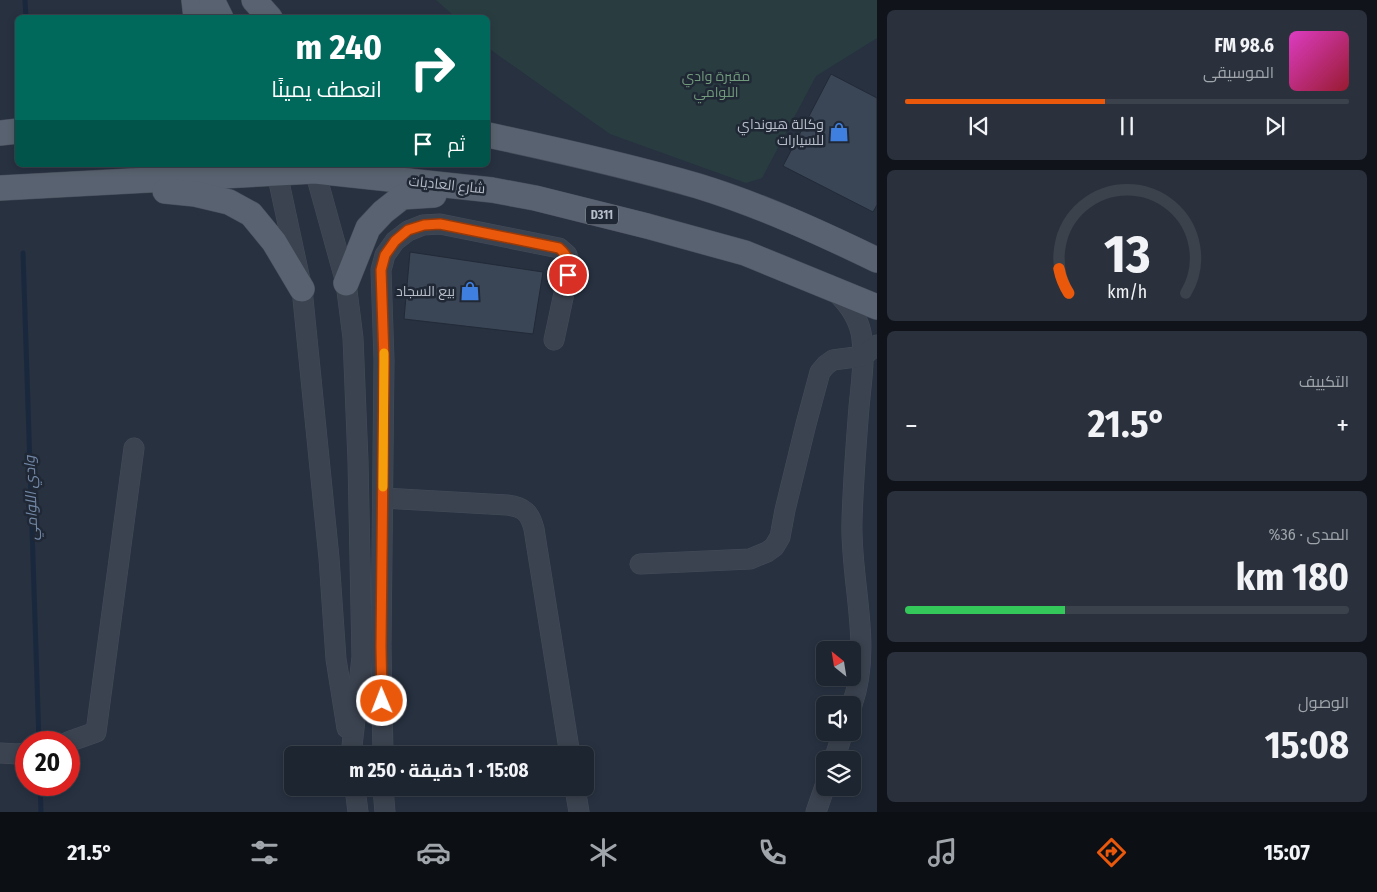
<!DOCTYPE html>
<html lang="ar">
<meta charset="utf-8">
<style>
body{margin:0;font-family:"Fira Sans Condensed",Cairo,sans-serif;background:#2a313c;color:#f1f3f6;direction:rtl;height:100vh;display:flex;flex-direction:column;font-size:19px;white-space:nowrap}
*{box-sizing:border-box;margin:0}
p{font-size:16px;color:#a0a5ab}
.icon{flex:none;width:28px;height:28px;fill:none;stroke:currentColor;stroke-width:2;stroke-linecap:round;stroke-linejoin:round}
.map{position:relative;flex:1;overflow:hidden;direction:ltr}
.panel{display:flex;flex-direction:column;gap:10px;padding:10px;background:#10141a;width:500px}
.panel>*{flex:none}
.banner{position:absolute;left:15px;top:15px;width:475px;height:152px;border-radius:8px;box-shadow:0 2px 8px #0003,0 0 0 1px #3b424c;direction:rtl;background:#00695c;color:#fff;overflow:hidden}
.needle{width:32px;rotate:330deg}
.fabs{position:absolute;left:816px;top:641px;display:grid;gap:10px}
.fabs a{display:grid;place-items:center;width:45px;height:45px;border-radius:8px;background:#1d2530;box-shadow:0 2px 8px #0003,0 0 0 1px #3b424c;font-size:25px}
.speed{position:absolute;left:15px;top:731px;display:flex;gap:10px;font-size:25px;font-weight:700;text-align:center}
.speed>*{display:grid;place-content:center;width:65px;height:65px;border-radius:50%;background:#1d2530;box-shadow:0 2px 8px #0003,0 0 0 1px #3b424c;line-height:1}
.speed .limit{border:8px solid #d22;background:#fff;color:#111}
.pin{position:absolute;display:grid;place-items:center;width:42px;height:42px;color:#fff;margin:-21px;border:2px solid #fff;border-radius:50%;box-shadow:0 1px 5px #0007}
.me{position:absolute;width:55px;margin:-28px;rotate:359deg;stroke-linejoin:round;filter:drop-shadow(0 0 4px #0008)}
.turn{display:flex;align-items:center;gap:18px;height:105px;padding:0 25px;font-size:22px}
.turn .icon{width:65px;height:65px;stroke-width:2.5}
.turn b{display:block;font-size:35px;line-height:42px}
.then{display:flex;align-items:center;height:48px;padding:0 25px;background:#0003;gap:10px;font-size:19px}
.big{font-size:38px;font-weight:700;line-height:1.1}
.panel .tile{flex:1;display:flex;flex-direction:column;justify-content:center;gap:8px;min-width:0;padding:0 18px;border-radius:8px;background:#2a313c}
.panel .dial{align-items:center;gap:0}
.dial svg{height:130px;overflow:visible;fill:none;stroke:#3b424c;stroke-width:7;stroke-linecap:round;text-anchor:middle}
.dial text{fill:#f1f3f6;stroke:none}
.song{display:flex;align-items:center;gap:15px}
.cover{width:60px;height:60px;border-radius:8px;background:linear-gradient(135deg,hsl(310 70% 55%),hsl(350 70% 35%))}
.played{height:5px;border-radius:2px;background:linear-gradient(90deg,#ea580c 45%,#3b424c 45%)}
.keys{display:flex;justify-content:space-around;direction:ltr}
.heat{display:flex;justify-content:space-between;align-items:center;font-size:28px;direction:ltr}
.charge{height:8px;border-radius:4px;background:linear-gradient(90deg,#34c759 36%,#3b424c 0)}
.trip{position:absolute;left:284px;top:746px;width:310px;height:50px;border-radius:8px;background:#1d2530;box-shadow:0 2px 8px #0003,0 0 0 1px #3b424c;font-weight:700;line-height:50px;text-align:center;direction:rtl}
.dock{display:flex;height:80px;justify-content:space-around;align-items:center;background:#0c0f13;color:#a0a5ab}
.dock .icon{width:35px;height:35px}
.dock .on{color:#ea580c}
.dock b{font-size:22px;color:#f1f3f6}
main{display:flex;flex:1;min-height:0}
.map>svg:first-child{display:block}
</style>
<main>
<section class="panel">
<div class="tile">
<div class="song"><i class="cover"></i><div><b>98.6 FM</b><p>الموسيقى</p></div></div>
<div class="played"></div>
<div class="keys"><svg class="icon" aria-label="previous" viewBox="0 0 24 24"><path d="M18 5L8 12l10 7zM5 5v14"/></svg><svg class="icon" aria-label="pause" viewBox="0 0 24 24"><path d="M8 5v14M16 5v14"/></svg><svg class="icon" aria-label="next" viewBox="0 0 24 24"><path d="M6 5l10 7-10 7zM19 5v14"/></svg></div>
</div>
<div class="tile dial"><svg viewBox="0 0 100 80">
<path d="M14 69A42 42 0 1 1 86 69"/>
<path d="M14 69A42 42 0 0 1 8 54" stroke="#ea580c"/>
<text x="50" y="56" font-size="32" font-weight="700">13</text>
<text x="50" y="72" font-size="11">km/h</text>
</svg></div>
<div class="tile"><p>التكييف</p>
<div class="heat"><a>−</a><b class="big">21.5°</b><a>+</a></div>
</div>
<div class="tile"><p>المدى · 36%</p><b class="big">180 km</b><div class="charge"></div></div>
<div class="tile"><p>الوصول</p><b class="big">15:08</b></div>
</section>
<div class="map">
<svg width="877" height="812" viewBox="0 0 877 812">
<rect width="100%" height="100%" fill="#273140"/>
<path fill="#293d41" d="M436,0H877V38L816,76L762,178L746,183L610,134L488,48V18L455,17Z"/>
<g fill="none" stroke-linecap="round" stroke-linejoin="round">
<g stroke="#1a283e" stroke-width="5">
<path d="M25,0L26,18"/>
<path d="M23,253L39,742"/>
<path d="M40,785L41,812"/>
</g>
</g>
<g fill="#3a4555" stroke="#222a37">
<path d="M831,74L877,98V205L873,212L783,166Z"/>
<path d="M410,252L543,272L533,334L404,319Z"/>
</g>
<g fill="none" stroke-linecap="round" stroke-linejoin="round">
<defs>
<g id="minor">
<path d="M315,171L346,283L353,338L358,461L362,657L351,755"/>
<path d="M277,173L302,289L329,558L336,659L347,728"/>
<path d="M835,291C849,304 860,319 862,339C865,361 861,385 859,407C856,445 853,483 852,521C850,582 873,645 852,705"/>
<path d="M383,498L507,505C524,507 530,513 534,529L570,755"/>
<path d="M640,564L750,559L767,552L774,547L780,537L785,510L806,424L820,372L826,365L833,360L863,356L877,345"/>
<path d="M68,742L96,732L134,448"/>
<path d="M0,753L18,754L26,753"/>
<path d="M383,755L381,647L384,360L381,270L385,255L395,241L408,231L423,225L440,224L559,248L567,255L570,265L554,340"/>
<path d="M834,760L843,732"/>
<path d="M355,788L358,812"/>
<path d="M383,788L385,812"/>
<path d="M575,788L579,812"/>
<path d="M816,812L825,786"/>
</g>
<g id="major">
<path d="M194,0L196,18"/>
<path d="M212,0L221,18"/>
<path d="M254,0L270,18"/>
<path d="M0,133L18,131"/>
<path d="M488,135C558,150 629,166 698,186C760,205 819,232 877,260"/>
<path d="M0,188L315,171L492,190L535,198L647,226L745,253L877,307"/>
<path d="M165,191L195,194L229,202L251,214L274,242L302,289"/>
<path d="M346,283L368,228L383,212L402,197L434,195"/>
</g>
</defs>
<use href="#minor" stroke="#454c59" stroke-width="21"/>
<use href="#major" stroke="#454c59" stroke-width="26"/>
<use href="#minor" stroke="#3b4350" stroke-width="20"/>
<use href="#major" stroke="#596270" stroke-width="25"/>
</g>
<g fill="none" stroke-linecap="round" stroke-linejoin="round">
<defs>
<path id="route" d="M382,701L381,647L384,360L381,270L385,255L395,241L408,230L424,225L440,224L559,248C569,257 570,262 568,275"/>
</defs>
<use href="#route" stroke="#983908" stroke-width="12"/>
<use href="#route" stroke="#ea580c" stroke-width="9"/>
<path stroke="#f59e0b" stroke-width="9" d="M383,487L384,353"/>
</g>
<defs>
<symbol id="shop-bare" viewBox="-9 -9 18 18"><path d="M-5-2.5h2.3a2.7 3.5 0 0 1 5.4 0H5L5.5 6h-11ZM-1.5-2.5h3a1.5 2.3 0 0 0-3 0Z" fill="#3f7fe0" stroke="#202835" stroke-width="2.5" paint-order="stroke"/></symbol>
</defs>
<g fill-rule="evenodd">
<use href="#shop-bare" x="825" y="118" width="28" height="28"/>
<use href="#shop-bare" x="456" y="277" width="28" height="28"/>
</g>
<g text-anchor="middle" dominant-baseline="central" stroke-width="5" stroke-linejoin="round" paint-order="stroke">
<rect fill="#202835" stroke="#8a919d" stroke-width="1" x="586" y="205.5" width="32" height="19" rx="4"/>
<g font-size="12" font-weight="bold" fill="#b8beca">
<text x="602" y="215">D311</text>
</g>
<g font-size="14" fill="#709a7b" stroke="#202835">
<text x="716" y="76">مقبرة وادي<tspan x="716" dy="16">اللوامي</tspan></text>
</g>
<g font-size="14" fill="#b8beca" stroke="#202835" text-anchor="end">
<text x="824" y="124">وكالة هيونداي<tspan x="824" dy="16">للسيارات</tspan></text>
<text x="455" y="291">بيع السجاد</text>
</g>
<g font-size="14" fill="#b8beca" stroke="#202835">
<text transform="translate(447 185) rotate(6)">شارع العاديات</text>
</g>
<g font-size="15" font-style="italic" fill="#7388a7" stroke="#202835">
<text transform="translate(31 498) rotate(-92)">وادي اللوامي</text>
</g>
</g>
</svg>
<div class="fabs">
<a><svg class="needle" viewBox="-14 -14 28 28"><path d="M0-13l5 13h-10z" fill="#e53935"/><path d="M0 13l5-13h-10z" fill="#a0a5ab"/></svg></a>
<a><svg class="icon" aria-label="sound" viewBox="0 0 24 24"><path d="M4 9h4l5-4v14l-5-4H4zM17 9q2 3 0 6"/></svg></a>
<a><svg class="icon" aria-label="layers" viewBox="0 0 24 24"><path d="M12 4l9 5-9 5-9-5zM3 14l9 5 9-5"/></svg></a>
</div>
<div class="speed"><div class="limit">20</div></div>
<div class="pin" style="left:568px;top:275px;background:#d93025"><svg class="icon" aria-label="arrive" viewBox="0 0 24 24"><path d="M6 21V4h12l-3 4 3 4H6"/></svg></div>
<svg class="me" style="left:382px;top:701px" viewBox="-20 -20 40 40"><circle r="17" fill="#ea580c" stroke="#fff" stroke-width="3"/><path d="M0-11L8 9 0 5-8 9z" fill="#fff"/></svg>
<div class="trip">15:08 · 1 دقيقة · 250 m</div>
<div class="banner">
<div class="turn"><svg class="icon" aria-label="right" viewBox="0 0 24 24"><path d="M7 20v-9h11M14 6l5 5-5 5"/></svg><div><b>240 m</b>انعطف يمينًا</div></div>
<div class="then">ثم<svg class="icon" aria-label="arrive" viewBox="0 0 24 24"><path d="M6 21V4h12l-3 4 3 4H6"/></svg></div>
</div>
</div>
</main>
<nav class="dock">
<b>15:07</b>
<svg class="icon on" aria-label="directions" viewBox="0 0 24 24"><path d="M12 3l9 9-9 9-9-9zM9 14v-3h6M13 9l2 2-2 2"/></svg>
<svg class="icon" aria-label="music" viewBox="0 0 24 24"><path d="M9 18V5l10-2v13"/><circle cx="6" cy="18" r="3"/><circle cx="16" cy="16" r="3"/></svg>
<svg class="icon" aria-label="phone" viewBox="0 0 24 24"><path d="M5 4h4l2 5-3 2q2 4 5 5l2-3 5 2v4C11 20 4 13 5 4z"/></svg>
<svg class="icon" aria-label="climate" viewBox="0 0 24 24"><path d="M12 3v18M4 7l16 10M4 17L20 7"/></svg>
<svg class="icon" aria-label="car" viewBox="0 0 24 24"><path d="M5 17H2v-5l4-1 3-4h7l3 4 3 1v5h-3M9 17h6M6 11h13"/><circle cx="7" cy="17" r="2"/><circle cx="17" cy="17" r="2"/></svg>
<svg class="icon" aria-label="filters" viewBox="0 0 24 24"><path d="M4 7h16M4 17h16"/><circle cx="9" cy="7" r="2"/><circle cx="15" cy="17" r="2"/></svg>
<b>21.5°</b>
</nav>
